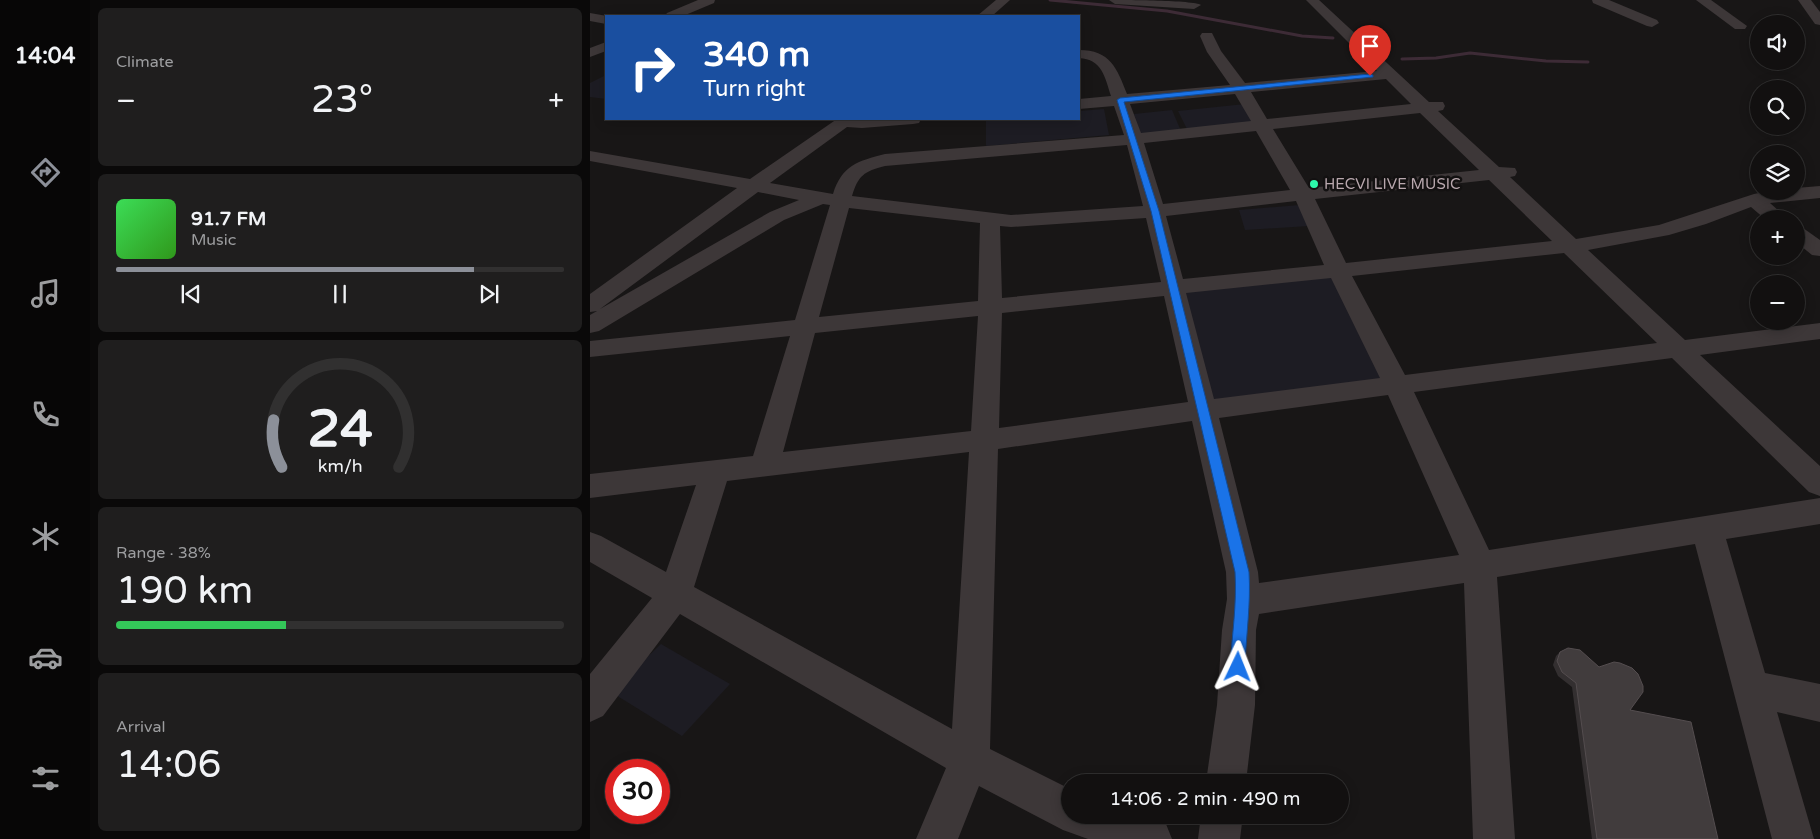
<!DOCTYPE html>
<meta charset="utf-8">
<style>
body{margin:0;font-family:"Varela Round",sans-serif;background:#1f1e1e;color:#f1f3f6;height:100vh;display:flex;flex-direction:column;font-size:19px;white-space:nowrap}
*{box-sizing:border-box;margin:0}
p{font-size:16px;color:#9c9d9f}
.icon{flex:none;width:28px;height:28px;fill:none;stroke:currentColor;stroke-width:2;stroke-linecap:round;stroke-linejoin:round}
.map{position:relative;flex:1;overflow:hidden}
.details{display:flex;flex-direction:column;gap:8px;padding:8px;background:#0a0909;width:500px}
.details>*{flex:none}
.top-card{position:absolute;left:15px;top:15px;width:475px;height:105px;border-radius:0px;box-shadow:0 2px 12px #0003,0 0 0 1px #313030;background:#1a4fa0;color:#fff;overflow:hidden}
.fabs{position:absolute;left:1160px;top:15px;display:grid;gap:10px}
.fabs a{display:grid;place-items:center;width:55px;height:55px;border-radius:50%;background:#121010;box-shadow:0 2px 12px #0003,0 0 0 1px #313030;font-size:25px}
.speed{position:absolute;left:15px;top:759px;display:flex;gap:10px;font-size:25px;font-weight:700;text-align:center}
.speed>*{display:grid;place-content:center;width:65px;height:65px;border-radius:50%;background:#121010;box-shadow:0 2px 12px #0003,0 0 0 1px #313030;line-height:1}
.speed .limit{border:8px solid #d22;background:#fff;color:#111}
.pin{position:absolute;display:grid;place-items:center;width:42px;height:42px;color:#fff;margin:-51px -21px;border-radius:50% 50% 50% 0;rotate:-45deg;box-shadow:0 0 5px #0007}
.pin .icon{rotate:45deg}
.me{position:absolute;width:55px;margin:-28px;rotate:2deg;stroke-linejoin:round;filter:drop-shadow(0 0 4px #0008)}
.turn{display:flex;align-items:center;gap:18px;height:105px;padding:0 15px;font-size:22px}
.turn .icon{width:65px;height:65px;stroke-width:2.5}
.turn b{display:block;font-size:35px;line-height:42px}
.big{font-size:38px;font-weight:600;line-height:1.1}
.details .card{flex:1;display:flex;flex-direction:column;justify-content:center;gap:8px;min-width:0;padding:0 18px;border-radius:8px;background:#1f1e1e}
.details .dial{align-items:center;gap:0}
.dial svg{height:130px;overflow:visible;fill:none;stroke:#313030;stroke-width:7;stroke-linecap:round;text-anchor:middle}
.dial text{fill:#f1f3f6;stroke:none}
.song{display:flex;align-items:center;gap:15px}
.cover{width:60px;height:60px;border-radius:8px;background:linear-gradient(135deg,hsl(130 70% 55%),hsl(110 70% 35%))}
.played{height:5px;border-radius:2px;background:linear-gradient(90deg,#8c9099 80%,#313030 80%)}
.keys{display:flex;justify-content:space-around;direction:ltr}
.heat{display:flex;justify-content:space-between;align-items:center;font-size:28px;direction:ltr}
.charge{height:8px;border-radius:4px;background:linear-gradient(90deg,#34c759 38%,#313030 0)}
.trip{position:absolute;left:471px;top:774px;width:288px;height:50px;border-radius:25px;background:#121010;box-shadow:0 2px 12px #0003,0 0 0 1px #313030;font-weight:600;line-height:50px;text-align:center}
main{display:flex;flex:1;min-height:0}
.tab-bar{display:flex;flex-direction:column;width:90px;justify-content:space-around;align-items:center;background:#070606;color:#9c9d9f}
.tab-bar .icon{width:35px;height:35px}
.tab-bar .on{color:#8c9099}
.tab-bar b{font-size:22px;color:#f1f3f6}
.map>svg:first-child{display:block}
</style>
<main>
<nav class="tab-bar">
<b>14:04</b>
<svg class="icon on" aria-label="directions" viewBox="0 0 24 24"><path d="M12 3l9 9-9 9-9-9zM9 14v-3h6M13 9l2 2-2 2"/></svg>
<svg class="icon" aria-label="music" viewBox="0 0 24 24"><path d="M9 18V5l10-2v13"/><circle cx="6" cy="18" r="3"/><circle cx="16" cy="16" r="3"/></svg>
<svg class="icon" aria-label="phone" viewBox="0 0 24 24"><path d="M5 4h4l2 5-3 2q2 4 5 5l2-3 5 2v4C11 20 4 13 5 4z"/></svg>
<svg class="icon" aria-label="climate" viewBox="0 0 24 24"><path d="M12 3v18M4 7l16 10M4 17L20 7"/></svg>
<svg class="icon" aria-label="car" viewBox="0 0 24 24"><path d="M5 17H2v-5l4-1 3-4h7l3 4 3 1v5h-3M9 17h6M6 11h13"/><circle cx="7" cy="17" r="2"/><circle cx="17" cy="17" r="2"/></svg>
<svg class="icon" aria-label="filters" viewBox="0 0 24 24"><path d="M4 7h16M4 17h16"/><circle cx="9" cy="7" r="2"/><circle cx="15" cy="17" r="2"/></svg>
</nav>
<section class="details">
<div class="card"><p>Climate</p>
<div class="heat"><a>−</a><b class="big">23°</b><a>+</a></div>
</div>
<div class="card">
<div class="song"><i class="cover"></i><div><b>91.7 FM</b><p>Music</p></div></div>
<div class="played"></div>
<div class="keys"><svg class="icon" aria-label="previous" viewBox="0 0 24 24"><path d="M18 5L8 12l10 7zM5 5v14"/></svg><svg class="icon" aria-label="pause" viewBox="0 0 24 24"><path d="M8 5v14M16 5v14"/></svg><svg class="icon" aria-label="next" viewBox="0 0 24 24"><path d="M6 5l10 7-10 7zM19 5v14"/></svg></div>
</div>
<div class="card dial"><svg viewBox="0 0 100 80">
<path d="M14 69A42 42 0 1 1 86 69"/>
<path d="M14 69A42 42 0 0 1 9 40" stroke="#8c9099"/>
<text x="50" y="56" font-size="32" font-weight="700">24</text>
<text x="50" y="72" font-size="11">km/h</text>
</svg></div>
<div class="card"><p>Range · 38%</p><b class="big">190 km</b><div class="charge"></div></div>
<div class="card"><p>Arrival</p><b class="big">14:06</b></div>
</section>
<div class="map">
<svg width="1230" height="839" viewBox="0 0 1230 839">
<rect width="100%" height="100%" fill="#181616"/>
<g fill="#1d1c23">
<path d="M16,75V99L0,97V83Z"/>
<path d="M655,104L666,123L598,131L588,111Z"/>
<path d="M514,109L519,135L396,146V119H489V111Z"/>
<path d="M582,110L591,131L551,135L544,114Z"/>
<path d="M710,205L719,226L655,230L649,210Z"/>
<path d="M744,277L794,382L622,402L595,292Z"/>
<path d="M71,644L140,684L92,736L21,692Z"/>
</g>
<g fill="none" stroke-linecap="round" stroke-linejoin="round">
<g stroke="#3d2b36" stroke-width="3">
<path d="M460,0L577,11L712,36L743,38"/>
<path d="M812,59L846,58L880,53L956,61L998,62"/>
</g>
<g fill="#3d3738" fill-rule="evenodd">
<path d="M108,0H125L124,3L93,16H75L77,13Z"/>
<path d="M406,0H420L402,16H387Z"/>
<path d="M519,0C534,0 603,0 611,5L604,9L525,4Z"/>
<path d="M716,0H729L839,102H853L855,106L853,110L848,111L909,167L925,168L927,172L925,176L920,177L986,239L1069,225L1164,194L1179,191H1206V188L1230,186V198L1180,203L1198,219H1175L1161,207L1116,224L1079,235L998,250L1095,340L1230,323V339L1110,355L1230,466V496L1219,492L1082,358L824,392L899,550L1230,498V524L1136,539L1175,673L1230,684V722L1187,712L1224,839H1182L1105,544L907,577L925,839H883L874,583L669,614L666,630L665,705L656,782H616L627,705L632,630L637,599L636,572L602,421L408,449L400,749L480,789V815H552L576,824L582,839H498L473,830L389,786L368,839H326L356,768L90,614L13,716L0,722V674L62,598L0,562V532L11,536L76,572L106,485L0,498V474L163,456L200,336L0,357V341L205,320L240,205L233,204L194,220L9,331L0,333V315L7,311L0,312V294L147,188L0,161V151L160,179L247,119H331L329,123L323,124L272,128L257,127L180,183L243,194C252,165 268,161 295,154L534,135L524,106L489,109V99L521,96C515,77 512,59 489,58V50C520,50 527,68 537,94L640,85L617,52L610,36L612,33H622L631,51L655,83L787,71ZM796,79L821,104L677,119L661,92ZM645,94L661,121L551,133L540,104ZM830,113L889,170L719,188L683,129ZM666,131L700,190L573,204L554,143ZM537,145L553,206L421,215L262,196C268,176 274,171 295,166ZM899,180L962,241L756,263L725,199ZM168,192L209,200L180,212L10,309ZM706,201L734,265L593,279L576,216ZM259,208L390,223L388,301L229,317ZM556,218L571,282L412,298L410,226L421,227ZM974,253L1067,343L815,375L762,276ZM741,278L790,378L624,399L596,293ZM574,296L598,402L409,428L412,313ZM388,316L381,431L193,452L225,333ZM798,395L869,555L669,583L668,572L629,418ZM379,452L362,729L104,587L137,481Z"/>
<path d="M1002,0H1019L1067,20L1069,23L1062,27L1057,26L1003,3Z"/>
<path d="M1106,0H1121L1157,26L1155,29H1145Z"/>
<path d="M1208,0H1221L1230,12V25L1225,24Z"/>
<path d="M0,13L17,16L16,24L0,21Z"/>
<path d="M16,42V51L0,57V48Z"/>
<path d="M1206,226L1213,228L1230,240V256L1222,255L1206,242Z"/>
<path d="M611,815H653L650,839H608Z"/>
</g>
</g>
<path fill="#332f30" d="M970,652L1040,710L1128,839H1002L982,687L968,676L963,665L966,656Z"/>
<path fill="#413c3d" stroke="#544d4f" d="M978,648L990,650L1009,667L1024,662L1030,663L1042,668L1048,674L1053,686V692L1040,710L1101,722L1128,839H1007L986,683L972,672L967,661L970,652Z"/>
<path fill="#1a73e8" stroke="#114b97" d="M780,74L783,75V77L534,102L569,211L659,572C661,604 656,635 655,667L653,672L648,674L642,672L640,667C642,635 647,604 645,572L561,211L527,100L530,98Z"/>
<circle fill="#2df9ab" stroke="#131111" stroke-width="2" cx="724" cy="184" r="5"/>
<g text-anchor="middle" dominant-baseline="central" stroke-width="5" stroke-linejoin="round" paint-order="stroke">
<g font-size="15" fill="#b9a8ae" stroke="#131111" text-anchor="start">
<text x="734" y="184">HECVI LIVE MUSIC</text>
</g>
</g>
</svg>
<div class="fabs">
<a><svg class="icon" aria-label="sound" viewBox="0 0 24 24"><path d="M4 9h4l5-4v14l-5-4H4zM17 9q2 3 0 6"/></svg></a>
<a><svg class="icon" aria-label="search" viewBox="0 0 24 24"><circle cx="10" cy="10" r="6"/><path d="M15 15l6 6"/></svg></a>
<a><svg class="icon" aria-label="layers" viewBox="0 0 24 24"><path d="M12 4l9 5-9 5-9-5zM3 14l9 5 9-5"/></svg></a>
<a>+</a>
<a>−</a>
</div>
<div class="speed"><div class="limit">30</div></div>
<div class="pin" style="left:780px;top:76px;background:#d93025"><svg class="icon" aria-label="arrive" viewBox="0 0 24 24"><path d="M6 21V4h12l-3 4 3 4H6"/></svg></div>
<svg class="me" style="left:648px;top:667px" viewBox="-20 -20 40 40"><path d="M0-17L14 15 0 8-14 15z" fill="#1a73e8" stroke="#fff" stroke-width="4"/></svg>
<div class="trip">14:06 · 2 min · 490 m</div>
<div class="top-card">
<div class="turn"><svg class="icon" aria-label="right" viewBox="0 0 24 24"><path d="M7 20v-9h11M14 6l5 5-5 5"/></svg><div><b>340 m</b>Turn right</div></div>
</div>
</div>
</main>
